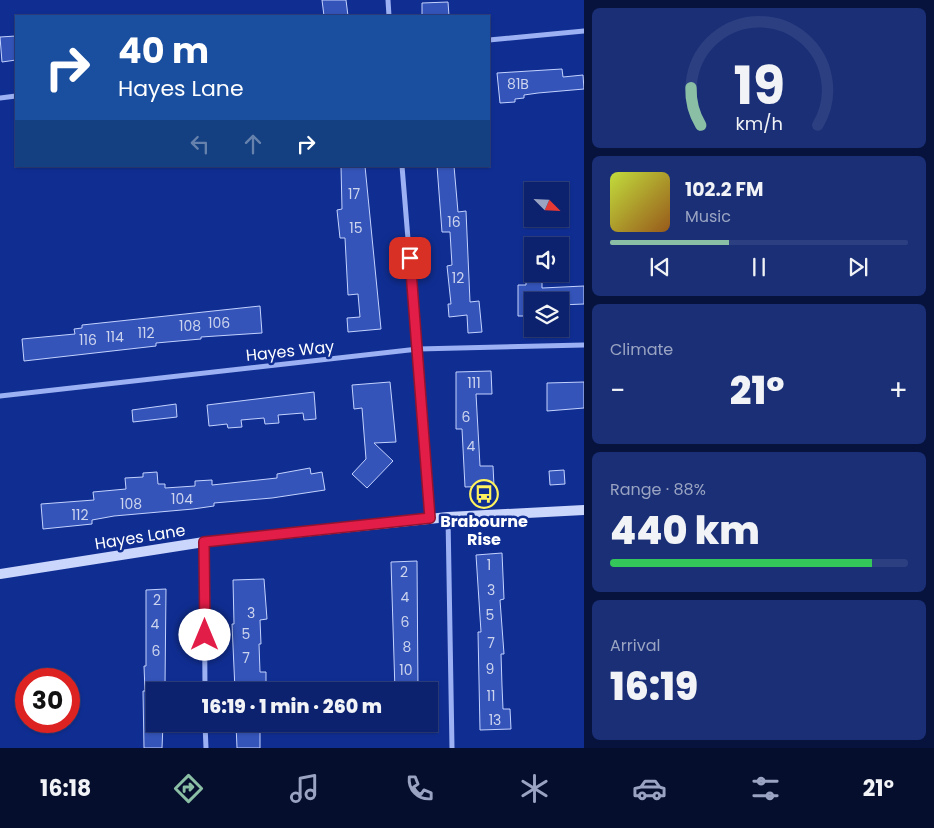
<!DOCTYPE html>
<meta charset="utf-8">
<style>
body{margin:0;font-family:Poppins,sans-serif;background:#1a2f76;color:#f1f3f6;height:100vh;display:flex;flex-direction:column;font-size:19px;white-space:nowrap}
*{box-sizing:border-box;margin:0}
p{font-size:16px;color:#9aa4c2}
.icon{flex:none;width:28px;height:28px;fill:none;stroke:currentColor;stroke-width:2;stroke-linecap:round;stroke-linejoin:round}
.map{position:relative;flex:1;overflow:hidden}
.sheet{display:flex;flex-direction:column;gap:8px;padding:8px;background:#07133c;width:350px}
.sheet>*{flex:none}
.top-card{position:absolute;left:15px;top:15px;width:475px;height:152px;border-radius:0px;box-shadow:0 1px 4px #0004,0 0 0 1px #2c3f81;background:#1a4fa0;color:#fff;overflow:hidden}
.needle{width:32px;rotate:114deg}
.buttons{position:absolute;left:524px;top:182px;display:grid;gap:10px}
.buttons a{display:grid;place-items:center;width:45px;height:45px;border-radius:0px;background:#0c226e;box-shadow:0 1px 4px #0004,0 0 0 1px #2c3f81;font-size:25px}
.speed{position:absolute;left:15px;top:668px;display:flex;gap:10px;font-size:25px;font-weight:700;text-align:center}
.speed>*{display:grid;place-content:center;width:65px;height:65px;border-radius:50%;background:#0c226e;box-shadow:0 1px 4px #0004,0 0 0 1px #2c3f81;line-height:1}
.speed .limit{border:8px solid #d22;background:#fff;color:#111}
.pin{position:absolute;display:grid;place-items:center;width:42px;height:42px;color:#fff;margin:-21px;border-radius:10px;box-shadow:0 2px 8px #0006}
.me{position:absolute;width:55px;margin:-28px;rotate:0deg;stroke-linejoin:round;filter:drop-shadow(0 0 4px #0008)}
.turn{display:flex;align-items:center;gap:18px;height:105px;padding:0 20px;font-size:22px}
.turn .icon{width:65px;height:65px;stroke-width:2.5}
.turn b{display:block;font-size:35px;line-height:42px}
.lanes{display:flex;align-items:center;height:48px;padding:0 20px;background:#0003;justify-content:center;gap:25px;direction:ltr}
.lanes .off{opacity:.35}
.big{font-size:38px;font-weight:800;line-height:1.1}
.sheet .tile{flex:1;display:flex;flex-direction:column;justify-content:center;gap:8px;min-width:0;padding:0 18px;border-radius:8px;background:#1a2f76}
.sheet .dial{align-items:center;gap:0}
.dial svg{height:130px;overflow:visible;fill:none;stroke:#2c3f81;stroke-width:7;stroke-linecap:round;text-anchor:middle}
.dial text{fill:#f1f3f6;stroke:none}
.song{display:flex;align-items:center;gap:15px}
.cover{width:60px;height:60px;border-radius:8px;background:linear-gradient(135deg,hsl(70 70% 55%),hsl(30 70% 35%))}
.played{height:5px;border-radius:2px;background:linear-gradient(90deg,#8abfa5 40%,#2c3f81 40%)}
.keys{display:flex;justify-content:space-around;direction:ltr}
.heat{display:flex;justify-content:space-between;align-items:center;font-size:28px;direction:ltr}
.charge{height:8px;border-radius:4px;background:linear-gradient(90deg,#34c759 88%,#2c3f81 0)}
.trip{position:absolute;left:146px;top:682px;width:292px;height:50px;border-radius:0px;background:#0c226e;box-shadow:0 1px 4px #0004,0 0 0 1px #2c3f81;font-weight:800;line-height:50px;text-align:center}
.dock{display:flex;height:80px;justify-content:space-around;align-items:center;background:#050e2c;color:#9aa4c2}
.dock .icon{width:35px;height:35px}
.dock .selected{color:#8abfa5}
.dock b{font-size:22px;color:#f1f3f6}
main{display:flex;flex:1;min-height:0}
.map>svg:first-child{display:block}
</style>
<main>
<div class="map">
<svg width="584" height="748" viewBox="0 0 584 748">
<rect width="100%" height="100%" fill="#102e92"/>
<g fill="#3454b9" stroke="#c3d2fe">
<path d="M322,0H346L348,16H324Z"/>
<path d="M448,2L449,16H422V3Z"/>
<path d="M16,36V60L2,62L0,37Z"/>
<path d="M562,69L563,77L583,75L584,89L538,93L524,95V98L515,99V102L500,103L497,73Z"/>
<path d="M341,166H365L381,329L348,332L347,318L360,317L358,294L348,295L345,238H340L337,210L342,209Z"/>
<path d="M437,166H454L458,212L466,211L470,302L479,301L482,332L468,333L467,315L449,317L448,304H451L447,266L452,265L450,232H442Z"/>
<path d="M526,277H542V288L584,286V304L560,305V301H532V316H518V285H526Z"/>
<path d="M260,306L262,333L201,337V339L156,343V346L24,361L22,339L75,334L74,329L82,328V325Z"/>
<path d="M491,371L492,394H476L480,466H493L494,486L465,487L462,429H456V372Z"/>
<path d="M390,382L396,442L374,443L393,461L367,488L352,474L366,459L362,408L354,409L352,385Z"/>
<path d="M584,382V408L547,411V383Z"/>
<path d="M314,392L316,419L304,420L303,413L278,415L279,423L265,424L264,418L241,420L242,427L228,428L227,424L209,426L207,405Z"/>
<path d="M176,404L177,417L133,422L132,410Z"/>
<path d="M310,468L311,474L322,472L325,490L272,498L214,503V506L193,509L114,516L92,520V524L43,529L41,504L94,500L93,492L126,489L125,478L143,477V473L157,472L158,484H165V488L195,486V481L212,480V485L277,478V474Z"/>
<path d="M564,470L565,484L550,485L549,471Z"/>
<path d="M502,553L504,599L500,600L504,654H501L502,686L503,709H510L511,729L480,730L478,632H481L476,555Z"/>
<path d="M417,561L418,691H395L391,562Z"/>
<path d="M264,579L267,619L260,620L261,644H259L260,672H266V689L235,690L232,624H234L233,580Z"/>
<path d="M166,589L165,685H163V691H155V724H163L162,748H144L143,691H147H145L144,666H146V590Z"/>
<path d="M236,724H260V748H237Z"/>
</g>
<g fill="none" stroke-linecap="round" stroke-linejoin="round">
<g stroke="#9cb1f3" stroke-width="5">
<path d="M388,0L389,16"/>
<path d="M489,40L584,31"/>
<path d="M0,98L16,96"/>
<path d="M402,166L431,519"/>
<path d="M0,396L418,349L584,345"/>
<path d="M448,517L452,748"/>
<path d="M204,542L205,691"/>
<path d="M205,724L206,748"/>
</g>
<path stroke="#cbd6fd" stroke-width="10" d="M0,574L204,542L448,517L584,510"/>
</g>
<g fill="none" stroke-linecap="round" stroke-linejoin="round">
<defs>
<path id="route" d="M205,635L204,542L430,518L410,258"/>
</defs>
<use href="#route" stroke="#92132f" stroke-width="12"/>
<use href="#route" stroke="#e11d48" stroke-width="9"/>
</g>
<defs>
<symbol id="bus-ring" viewBox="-11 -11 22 22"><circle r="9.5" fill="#102e92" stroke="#fff25e" stroke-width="1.5"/><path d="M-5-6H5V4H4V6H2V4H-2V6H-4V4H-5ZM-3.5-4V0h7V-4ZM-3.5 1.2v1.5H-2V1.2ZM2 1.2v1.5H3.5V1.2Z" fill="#fff25e"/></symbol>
</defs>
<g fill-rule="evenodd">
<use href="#bus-ring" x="468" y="478" width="32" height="32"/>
</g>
<g text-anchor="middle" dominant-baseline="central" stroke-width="5" stroke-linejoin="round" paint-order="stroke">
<g font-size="14" fill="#ccd4ee">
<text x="518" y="84">81B</text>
<text x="354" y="194">17</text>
<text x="454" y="222">16</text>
<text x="356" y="228">15</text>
<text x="458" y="278">12</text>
<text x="219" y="323">106</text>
<text x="190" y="326">108</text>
<text x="146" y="333">112</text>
<text x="115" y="337">114</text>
<text x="88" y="340">116</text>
<text x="474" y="383">111</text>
<text x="466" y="417">6</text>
<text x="471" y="446">4</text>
<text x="182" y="499">104</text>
<text x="131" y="504">108</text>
<text x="80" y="515">112</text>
<text x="489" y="565">1</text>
<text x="404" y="572">2</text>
<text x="491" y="590">3</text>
<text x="405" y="597">4</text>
<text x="157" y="600">2</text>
<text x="251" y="613">3</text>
<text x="490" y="615">5</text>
<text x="405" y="622">6</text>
<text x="155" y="624">4</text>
<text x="246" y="634">5</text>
<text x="491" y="643">7</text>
<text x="407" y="647">8</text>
<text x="156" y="651">6</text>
<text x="246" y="658">7</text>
<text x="490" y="669">9</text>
<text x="406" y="670">10</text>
<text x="491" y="696">11</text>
<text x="495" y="720">13</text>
</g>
<g font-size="16" fill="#fff" stroke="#102e92">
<text transform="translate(290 351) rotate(-6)">Hayes Way</text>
<text transform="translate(140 537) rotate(-9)">Hayes Lane</text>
</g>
<g font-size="16" font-weight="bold" fill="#fff" stroke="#102e92">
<text x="484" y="521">Brabourne<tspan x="484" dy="18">Rise</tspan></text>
</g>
</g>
</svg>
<div class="buttons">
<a><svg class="needle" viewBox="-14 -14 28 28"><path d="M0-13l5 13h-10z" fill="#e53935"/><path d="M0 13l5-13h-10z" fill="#9aa4c2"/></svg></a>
<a><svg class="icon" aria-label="sound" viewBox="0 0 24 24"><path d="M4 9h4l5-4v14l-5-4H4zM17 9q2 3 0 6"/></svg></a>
<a><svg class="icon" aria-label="layers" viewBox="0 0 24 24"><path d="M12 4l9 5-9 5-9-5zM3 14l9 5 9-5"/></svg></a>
</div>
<div class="speed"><div class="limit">30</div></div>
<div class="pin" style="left:410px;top:258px;background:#d93025"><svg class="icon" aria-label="arrive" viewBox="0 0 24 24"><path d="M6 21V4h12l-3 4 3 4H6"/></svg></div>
<svg class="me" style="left:205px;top:635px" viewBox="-20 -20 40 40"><circle r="19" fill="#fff"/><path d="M0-13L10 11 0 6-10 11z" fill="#e11d48"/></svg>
<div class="trip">16:19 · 1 min · 260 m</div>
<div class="top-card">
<div class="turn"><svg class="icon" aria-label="right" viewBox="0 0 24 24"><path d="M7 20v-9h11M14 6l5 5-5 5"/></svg><div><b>40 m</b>Hayes Lane</div></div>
<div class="lanes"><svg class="icon off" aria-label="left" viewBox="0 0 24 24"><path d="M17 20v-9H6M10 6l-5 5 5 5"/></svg><svg class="icon off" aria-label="ahead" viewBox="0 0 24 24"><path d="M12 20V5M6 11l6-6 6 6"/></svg><svg class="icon" aria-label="right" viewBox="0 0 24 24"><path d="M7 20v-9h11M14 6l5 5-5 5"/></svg></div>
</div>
</div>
<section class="sheet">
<div class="tile dial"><svg viewBox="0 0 100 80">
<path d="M14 69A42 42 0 1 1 86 69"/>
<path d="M14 69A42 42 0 0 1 8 46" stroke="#8abfa5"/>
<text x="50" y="56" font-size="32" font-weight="700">19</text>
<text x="50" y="72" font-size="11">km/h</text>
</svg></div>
<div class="tile">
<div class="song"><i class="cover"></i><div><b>102.2 FM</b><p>Music</p></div></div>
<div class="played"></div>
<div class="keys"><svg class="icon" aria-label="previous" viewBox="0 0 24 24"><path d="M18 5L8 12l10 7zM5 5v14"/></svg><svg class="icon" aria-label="pause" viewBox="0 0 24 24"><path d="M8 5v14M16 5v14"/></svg><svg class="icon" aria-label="next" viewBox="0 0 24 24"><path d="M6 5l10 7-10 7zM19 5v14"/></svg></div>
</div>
<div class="tile"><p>Climate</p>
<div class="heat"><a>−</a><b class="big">21°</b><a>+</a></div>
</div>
<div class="tile"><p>Range · 88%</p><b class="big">440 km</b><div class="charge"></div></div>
<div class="tile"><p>Arrival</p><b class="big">16:19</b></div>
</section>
</main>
<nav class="dock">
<b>16:18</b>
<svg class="icon selected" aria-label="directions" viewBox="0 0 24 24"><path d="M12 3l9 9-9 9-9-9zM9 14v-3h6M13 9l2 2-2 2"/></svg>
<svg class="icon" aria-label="music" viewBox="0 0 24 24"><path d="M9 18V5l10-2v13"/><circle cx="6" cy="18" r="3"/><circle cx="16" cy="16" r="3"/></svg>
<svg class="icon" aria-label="phone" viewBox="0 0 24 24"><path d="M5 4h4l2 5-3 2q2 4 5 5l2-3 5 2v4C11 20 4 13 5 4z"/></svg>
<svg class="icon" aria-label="climate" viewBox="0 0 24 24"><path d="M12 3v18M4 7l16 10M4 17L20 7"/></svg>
<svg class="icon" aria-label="car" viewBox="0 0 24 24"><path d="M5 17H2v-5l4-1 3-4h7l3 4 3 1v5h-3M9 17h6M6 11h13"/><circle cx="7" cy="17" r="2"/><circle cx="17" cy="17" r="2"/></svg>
<svg class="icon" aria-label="filters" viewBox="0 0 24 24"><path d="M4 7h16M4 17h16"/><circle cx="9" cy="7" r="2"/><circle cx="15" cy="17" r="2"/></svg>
<b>21°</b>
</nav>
